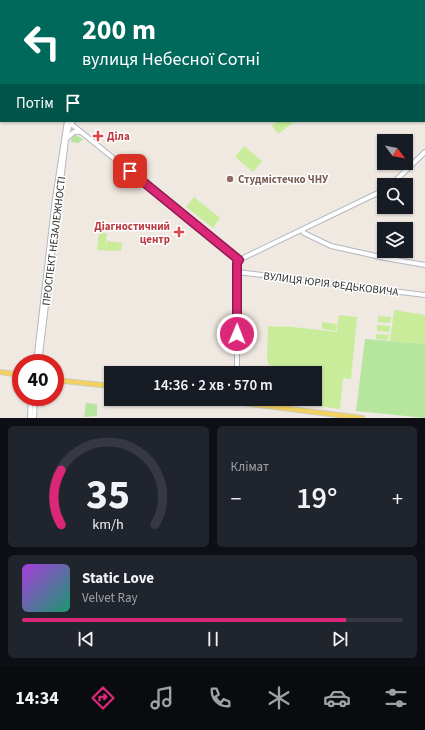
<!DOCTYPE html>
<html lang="uk">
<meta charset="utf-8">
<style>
body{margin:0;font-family:"Source Sans 3",sans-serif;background:#20242c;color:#f1f3f6;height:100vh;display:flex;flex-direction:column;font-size:15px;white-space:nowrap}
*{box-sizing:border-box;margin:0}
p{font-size:13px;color:#9ea1a6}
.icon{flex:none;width:22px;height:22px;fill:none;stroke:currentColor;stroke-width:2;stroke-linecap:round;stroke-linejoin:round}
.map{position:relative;height:418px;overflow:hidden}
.side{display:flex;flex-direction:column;gap:8px;padding:8px;background:#0d0f14;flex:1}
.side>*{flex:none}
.guide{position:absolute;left:0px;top:0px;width:425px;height:122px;box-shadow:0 1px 3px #0004;background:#00695c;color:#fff;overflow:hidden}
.needle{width:26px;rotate:122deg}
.controls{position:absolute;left:377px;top:134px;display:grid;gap:8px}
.controls a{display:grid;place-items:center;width:36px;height:36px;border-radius:0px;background:#171b24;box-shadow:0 1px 3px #0004;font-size:20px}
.speed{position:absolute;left:12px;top:354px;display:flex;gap:8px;font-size:20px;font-weight:700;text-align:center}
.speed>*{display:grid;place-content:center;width:52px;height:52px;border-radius:50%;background:#171b24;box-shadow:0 1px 3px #0004;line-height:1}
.speed .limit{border:6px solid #d22;background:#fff;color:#111}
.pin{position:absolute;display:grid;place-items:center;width:34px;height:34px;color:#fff;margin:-17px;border-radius:8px;box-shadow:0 2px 6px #0006}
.me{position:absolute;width:44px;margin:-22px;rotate:1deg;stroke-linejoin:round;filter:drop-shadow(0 0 3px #0008)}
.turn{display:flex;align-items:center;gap:14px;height:84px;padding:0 16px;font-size:18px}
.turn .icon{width:52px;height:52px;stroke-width:2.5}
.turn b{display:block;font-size:28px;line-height:34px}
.then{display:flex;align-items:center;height:38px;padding:0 16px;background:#0003;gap:8px;font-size:15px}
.big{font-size:30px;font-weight:600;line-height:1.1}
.side .widget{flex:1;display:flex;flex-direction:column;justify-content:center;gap:6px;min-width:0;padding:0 14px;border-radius:6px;background:#20242c}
.side .dial{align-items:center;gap:0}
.dial svg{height:104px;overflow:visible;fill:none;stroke:#363941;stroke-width:7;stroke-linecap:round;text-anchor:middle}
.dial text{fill:#f1f3f6;stroke:none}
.song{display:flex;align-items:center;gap:12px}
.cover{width:48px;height:48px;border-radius:6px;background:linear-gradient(135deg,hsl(280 70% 55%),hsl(160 70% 35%))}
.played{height:4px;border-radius:2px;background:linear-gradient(90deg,#db2777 85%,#363941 85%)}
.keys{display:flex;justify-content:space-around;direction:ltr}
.heat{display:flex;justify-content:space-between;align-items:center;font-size:22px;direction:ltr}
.side .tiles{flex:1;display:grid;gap:8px;grid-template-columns:1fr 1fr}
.widget:last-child{grid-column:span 2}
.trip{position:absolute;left:104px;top:366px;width:218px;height:40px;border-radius:0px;background:#171b24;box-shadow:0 1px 3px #0004;font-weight:600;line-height:40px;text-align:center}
.tabs{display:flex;height:64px;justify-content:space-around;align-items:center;background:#090b0e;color:#9ea1a6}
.tabs .icon{width:28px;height:28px}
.tabs .active{color:#db2777}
.tabs b{font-size:18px;color:#f1f3f6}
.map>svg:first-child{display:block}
</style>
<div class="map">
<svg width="425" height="418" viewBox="0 0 425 418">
<rect width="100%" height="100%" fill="#efe9e1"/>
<g fill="#b6e59e">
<path d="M75,135L83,139L79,143L71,142L72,137Z"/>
<path d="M365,339L425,344V418L356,411Z"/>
<path d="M86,403L97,404V416L84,417Z"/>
</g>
<g fill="#c9ec9a">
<path d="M278,121H295L278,134L272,126Z"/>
<path d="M244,146L262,161L253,172L235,157Z"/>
<path d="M194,197L220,218L213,228L186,207Z"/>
<path d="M99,233H107L105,247L107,241L122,243L121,251L97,250Z"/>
<path d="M394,310L425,315V344L390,341Z"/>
<path d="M339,315L357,317L351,379L343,378L340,409L273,400L315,399V373H279V371L274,366L269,365L267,359L268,326L283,327L284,326L337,332Z"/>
<path d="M378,316L391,317L390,323L378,322Z"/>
<path d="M322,322L337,324L336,331L322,329Z"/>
<path d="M377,325L390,326L389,332L377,331Z"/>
<path d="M376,334L389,335L388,340L376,339Z"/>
</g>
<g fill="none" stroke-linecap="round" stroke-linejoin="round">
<defs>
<g id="secondary">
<path d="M180,1L181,0"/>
<path d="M186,1L187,0"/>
<path d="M0,67L1,68"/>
<path d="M70,123L239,260"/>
<path d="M67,138L74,132H81"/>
<path d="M391,185L425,152"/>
<path d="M302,230L304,233L331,246L385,258L425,265"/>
<path d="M237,272L425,295"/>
<path d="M36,363L55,198L67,121"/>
<path d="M39,363L66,140L69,127L73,121"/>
<path d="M237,373V263L239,260L384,190"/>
<path d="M30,418L31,397"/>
<path d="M34,418L35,397"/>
</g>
<g id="primary">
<path d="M0,372L21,375"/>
<path d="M55,380L111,386"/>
<path d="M209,399L362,418"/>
</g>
</defs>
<use href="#secondary" stroke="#b4b7c1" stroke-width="6"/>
<use href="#primary" stroke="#c9c9c9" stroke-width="6"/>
<use href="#secondary" stroke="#fff" stroke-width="4"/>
<use href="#primary" stroke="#f2d163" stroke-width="4.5"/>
</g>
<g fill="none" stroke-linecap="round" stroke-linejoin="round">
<defs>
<path id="route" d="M130,171L239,260L237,263V334"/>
</defs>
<use href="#route" stroke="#8e194d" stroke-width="10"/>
<use href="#route" stroke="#db2777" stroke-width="7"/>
</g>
<g fill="#e0444e" stroke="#fff" stroke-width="1.5">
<path d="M96 130h4v4h4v4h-4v4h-4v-4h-4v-4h4z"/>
<path d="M177 226h4v4h4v4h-4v4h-4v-4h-4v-4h4z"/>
</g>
<circle fill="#8d6e63" stroke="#fff" stroke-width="1.5" cx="230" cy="179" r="4"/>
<g text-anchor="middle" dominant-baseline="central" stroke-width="3" stroke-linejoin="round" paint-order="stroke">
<g font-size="11" font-weight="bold" fill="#be3a42" stroke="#fff" text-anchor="start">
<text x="107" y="136">Діла</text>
<text x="170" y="226" text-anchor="end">Діагностичний<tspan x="170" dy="13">центр</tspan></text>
</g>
<g font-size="11" font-weight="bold" fill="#785e54" stroke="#fff" text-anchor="start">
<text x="238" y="179">Студмістечко ЧНУ</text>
</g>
<g font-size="11" fill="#2e2e2e" stroke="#fff">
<text transform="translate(54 241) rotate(-83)">ПРОСПЕКТ НЕЗАЛЕЖНОСТІ</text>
<text transform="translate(331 284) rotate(7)">ВУЛИЦЯ ЮРІЯ ФЕДЬКОВИЧА</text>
</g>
</g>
</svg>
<div class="controls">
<a><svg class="needle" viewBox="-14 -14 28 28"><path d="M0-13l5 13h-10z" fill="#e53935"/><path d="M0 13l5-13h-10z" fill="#9ea1a6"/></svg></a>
<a><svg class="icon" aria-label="search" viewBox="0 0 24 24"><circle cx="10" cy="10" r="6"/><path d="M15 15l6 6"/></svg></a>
<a><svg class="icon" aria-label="layers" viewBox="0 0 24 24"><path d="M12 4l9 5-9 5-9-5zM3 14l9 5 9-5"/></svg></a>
</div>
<div class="speed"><div class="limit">40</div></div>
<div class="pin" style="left:130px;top:171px;background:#d93025"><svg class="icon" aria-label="arrive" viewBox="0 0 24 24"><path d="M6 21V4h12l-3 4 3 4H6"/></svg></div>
<svg class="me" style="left:237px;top:334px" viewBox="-20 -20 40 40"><circle r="17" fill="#db2777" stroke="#fff" stroke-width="3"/><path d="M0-11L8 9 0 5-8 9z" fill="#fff"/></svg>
<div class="trip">14:36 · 2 хв · 570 m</div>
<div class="guide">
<div class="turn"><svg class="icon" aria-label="left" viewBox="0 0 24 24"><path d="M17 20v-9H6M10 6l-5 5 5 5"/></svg><div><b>200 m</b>вулиця Небесної Сотні</div></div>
<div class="then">Потім<svg class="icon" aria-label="arrive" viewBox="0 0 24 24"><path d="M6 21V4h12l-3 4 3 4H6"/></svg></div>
</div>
</div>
<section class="side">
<div class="tiles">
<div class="widget dial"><svg viewBox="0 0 100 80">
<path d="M14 69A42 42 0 1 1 86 69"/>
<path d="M14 69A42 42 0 0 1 14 27" stroke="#db2777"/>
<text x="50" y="56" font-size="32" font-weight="700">35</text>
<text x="50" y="72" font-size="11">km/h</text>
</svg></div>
<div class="widget"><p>Клімат</p>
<div class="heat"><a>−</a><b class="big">19°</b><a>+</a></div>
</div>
<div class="widget">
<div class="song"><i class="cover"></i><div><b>Static Love</b><p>Velvet Ray</p></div></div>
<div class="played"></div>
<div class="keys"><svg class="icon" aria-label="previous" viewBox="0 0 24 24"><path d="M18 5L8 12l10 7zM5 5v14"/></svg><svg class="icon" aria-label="pause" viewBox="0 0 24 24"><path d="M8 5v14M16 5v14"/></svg><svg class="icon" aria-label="next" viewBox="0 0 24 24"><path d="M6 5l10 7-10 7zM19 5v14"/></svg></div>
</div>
</div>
</section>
<nav class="tabs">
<b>14:34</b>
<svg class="icon active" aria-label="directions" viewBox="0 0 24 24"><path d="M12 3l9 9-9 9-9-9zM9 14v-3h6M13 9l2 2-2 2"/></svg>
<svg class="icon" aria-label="music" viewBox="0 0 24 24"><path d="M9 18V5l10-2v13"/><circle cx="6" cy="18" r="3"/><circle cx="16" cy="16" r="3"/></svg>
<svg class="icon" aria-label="phone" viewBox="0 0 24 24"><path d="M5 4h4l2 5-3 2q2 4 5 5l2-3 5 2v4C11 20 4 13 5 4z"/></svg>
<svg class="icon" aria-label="climate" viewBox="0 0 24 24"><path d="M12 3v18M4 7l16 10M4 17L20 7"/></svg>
<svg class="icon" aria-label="car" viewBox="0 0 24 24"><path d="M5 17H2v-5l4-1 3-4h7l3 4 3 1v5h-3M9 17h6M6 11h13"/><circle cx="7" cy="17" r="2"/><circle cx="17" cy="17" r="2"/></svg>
<svg class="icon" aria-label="filters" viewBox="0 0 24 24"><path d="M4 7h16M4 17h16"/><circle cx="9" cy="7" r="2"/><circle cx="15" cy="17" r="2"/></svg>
</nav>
